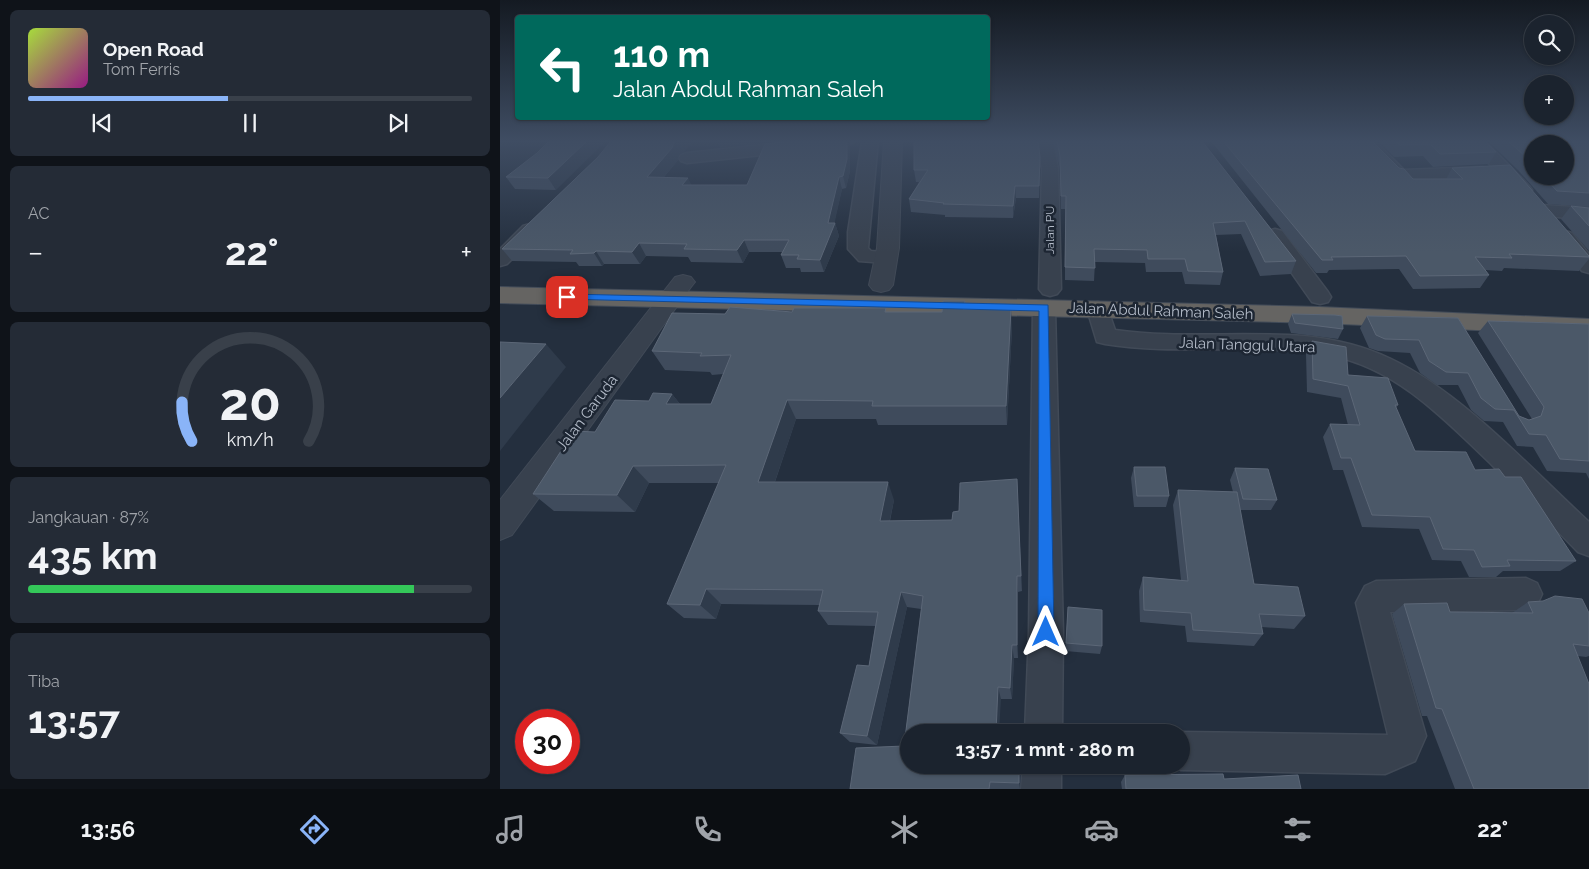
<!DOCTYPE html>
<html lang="id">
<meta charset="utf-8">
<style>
body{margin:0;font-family:Raleway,sans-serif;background:#242b36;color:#f1f3f6;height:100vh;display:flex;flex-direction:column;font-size:19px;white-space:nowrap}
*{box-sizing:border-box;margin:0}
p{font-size:16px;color:#a0a4aa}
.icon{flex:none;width:28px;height:28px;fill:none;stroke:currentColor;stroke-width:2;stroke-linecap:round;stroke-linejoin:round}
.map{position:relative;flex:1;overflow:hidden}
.details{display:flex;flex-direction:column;gap:10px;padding:10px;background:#0f1319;width:500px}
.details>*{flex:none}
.guide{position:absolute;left:15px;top:15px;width:475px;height:105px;border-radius:5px;box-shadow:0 1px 4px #0004,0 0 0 1px #39404a;background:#00695c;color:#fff;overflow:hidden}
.tools{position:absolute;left:1024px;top:15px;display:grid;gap:10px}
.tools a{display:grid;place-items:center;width:50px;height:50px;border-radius:50%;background:#1b232e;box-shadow:0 1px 4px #0004,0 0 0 1px #39404a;font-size:25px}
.speed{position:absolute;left:15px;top:709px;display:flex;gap:10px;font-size:25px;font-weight:700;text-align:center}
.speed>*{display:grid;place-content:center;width:65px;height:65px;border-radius:50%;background:#1b232e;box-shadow:0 1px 4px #0004,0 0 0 1px #39404a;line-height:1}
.speed .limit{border:8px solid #d22;background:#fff;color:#111}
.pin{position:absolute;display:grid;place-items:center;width:42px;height:42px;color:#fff;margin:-21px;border-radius:10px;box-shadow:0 2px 8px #0006}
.me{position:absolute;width:55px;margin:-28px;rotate:0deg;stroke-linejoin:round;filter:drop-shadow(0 0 4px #0008)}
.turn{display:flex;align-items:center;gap:18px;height:105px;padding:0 15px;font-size:22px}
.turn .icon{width:65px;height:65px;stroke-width:2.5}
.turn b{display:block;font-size:35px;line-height:42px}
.big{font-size:38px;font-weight:700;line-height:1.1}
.details .widget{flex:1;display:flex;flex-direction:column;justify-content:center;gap:8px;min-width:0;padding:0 18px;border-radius:8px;background:#242b36}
.details .dial{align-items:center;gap:0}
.dial svg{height:130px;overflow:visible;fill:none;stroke:#39404a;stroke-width:7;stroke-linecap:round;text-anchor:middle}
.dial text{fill:#f1f3f6;stroke:none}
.song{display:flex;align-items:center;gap:15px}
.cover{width:60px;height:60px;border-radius:8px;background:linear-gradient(135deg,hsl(80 70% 55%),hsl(310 70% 35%))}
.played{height:5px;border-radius:2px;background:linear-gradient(90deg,#8ab4f8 45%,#39404a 45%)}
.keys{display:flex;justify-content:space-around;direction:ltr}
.heat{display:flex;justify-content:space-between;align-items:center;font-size:28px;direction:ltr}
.charge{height:8px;border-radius:4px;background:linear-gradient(90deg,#34c759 87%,#39404a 0)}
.trip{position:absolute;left:400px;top:724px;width:290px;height:50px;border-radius:25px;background:#1b232e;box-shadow:0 1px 4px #0004,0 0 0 1px #39404a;font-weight:700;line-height:50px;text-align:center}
.dock{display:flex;height:80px;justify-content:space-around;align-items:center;background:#0b0e12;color:#a0a4aa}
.dock .icon{width:35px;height:35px}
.dock .active{color:#8ab4f8}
.dock b{font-size:22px;color:#f1f3f6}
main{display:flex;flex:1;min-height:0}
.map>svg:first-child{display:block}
</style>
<main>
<section class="details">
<div class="widget">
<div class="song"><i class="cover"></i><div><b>Open Road</b><p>Tom Ferris</p></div></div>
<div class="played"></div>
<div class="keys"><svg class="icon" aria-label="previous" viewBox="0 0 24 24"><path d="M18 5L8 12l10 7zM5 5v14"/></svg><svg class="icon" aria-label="pause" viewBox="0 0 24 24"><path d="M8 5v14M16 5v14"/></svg><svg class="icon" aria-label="next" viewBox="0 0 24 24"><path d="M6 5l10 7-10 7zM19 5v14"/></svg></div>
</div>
<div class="widget"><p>AC</p>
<div class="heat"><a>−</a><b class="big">22°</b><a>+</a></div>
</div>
<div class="widget dial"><svg viewBox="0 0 100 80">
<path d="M14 69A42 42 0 1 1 86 69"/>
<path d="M14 69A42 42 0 0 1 8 45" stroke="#8ab4f8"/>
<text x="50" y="56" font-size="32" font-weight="700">20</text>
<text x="50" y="72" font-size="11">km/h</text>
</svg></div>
<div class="widget"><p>Jangkauan · 87%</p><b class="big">435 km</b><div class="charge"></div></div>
<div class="widget"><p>Tiba</p><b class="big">13:57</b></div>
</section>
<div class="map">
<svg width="1089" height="789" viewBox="0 0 1089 789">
<rect width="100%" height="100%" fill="#242f3e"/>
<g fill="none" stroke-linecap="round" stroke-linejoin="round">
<defs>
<g id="minor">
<path d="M300,141H355L347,146L187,163L181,161L179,158L181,155L187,153Z"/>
<path d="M362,141H378L368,248L371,251L393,253L396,257L393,261L386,263L359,261L348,249V232Z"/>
<path d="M537,141H553L558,169L561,289L557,294L550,296L543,294L539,289L542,169Z"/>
<path d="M858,141H875L904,170L982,167L988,168L990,172L988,176L982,177L900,180L894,179Z"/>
<path d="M968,141H985L1029,186L1032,190L1029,194H1017Z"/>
<path d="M1042,205L1089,208V220L1036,215L1033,211L1036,207Z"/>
<path d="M30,224L37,226L40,230L37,234L7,264L0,266V249L23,226Z"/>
<path d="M775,229L782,231L828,292L831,297L828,302L820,304L812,302L765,235L768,231Z"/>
<path d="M1065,231L1072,233L1089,254V273L1082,271L1055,237L1058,233Z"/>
<path d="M544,301L552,303L555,308L563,632L562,732H525L529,632L533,308L536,303Z"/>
<path d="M598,302L606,304L615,330C677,339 741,331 804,336C834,339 864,346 891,359C963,393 1030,468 1089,522V556L1078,552C1049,522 1019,493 990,463C945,420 896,368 832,356C758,342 681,356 605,344L597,342L587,309L590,304Z"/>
<path d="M1026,578L1037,583L1042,594L1037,605L1026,610L890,612L926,736L915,761L885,774L681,770L669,765H681V732L888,735L856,603L865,586L876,581Z"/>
<path d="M523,765H561V789H521Z"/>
</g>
<g id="tertiary">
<path d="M384,141H402L399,248L393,285L389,290L381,292L373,290L369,285L377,248Z"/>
<path d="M183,275L191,277L195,282L191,287L12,535L0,540V500L175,277Z"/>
</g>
<path id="trunk" d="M0,287L819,307L1089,319V335L819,323L0,303Z"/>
</defs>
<use href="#minor" stroke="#414a57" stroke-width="3"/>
<use href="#tertiary" stroke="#414a57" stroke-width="2"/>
<use href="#trunk" stroke="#434c59" stroke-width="2"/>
<use href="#minor" fill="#38414e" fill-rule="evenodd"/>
<use href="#tertiary" fill="#38414e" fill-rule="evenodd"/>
<use href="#trunk" fill="#656462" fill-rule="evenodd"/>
</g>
<g fill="#3f4b5c" fill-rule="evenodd">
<path d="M553,141H702L796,261L791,274L760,276L741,234L716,235L723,272L720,285L685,284L682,272H646L645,263L595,262L594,281L565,280V209H561L560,169Z"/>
<path d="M711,141H872L899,168L913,179H946L952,168L1089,256V259L1079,271L1004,268L1002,271L985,270L989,275L980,288L913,289L899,269L829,270L827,273H816Z"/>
<path d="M878,141H985L996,152L989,164L933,167L923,156L894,157Z"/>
<path d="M988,141H1089V207L1048,204L1018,170ZM1032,144L1065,176H1032Z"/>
<path d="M350,146V171L346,188L342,189L334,223H335L339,236L324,272H301L300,268H286L281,255L282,252H249L243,263L191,262L188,257L146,256L140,264H104L102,266H79L76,262L12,261L2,249L98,157L184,152L179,154L178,160L164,177L191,185H247Z"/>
<path d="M37,153L56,190L15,189L6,177Z"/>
<path d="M540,169L539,198H516L513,218L445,217V215L411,212L409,199L419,182H416L414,170Z"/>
<path d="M1071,206L1089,208V251L1061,219Z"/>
<path d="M466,309L512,328L507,425H378L376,419H296L275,482L394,500L390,521L452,520L459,511L517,479L522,591L518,592V658H514L512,699H501L409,732L521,765L520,789H350L404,746L421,609L407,607L377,745L350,742L340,733L369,666L375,626L328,625L318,611L320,605L221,604L216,619L184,618L167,604L219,483H149L135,512L54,511L33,494L95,432L149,401L172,394L180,404H211L223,374L212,375L210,372L165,370L152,351L225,314L292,312H442Z"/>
<path d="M792,314L843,329L838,339L791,333L788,324Z"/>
<path d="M867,316L958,318L1019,416L1029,420L1032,419L978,333L988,321L1089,324V479L1086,473L1047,471L1033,447L1017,446L1003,422L984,421L971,410L958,385H937L920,373L910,353L878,351L869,348L860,328Z"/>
<path d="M812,341L848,375L898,405L896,408L915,451L975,470L1005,477L1076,561L1060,571H1003L996,577H969L961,561L932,560L919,529L862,527L843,470H833L823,437L830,424L848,425L841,398L807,392L806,354Z"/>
<path d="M634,467L669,496L666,507H634L631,478Z"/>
<path d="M735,468L777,500L771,510H740L754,584L805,616L794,629L762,627L763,634L754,646L687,642L685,626L640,622L639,591L643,577L681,580L673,505L678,490L733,492L730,480Z"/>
<path d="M1028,602L1089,613V656L1086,657L1078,656L1089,789H955L927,716H922L892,614L904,604L950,612L1012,613Z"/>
<path d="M568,607L602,646L600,654L565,651Z"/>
<path d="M625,775L724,779L801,789H622L621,782Z"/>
</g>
<g fill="#2f3b4b">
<path d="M87,141H106L56,190L48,178Z"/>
<path d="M176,141H193L184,152L179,154L178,160L154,189L147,177L174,142Z"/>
<path d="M217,141H280L220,148Z"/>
<path d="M347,141H349L350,146V171L346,188L343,176Z"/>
<path d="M339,177L342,189L333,230L335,223L339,236L324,272L320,260L328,223Z"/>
<path d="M188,178L194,190L182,185Z"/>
<path d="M515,186L516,198L513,218V206Z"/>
<path d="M244,240L249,252L243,263L237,250Z"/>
<path d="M139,243L146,256L140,264L132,252Z"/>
<path d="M96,251L104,264L102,266L94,253Z"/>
<path d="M511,309L512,328L507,425L506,406Z"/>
<path d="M46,344L66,367L0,451V398Z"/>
<path d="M172,394L186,412L166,404Z"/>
<path d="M287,400L296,419L269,499L258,482Z"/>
<path d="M133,466L149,483L135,512L117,495Z"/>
<path d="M517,479L518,497L522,591L521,576Z"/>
<path d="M388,482L394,500L386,537L380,521Z"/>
<path d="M517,576L518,592V658L517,645Z"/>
<path d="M206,589L221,604L216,619L200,605Z"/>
<path d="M401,592L407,607L377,745L367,736Z"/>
<path d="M512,645L514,658L512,699L510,688Z"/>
<path d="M498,687L501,699L499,732H496Z"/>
<path d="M519,765H521L520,789L519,783Z"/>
</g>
<g fill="#4b5868" stroke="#5c6777">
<path d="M49,141H87L48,178L6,177L37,153Z"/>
<path d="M111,141H176L174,142L172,148L147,177L188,178L182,185H247L265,144L291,141H347V159L343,176L339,177L328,223H335L320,260L297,259L299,255H281L289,240H244L237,250L184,249L187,244L139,243L132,252L96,251L94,253L70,254L73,250L2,249L98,157Z"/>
<path d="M414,141H538L540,157L539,186H515L513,206L443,204L444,203L409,199L428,170H414Z"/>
<path d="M557,141H702L796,261L765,262L745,221L713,223L723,272L688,271L685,259H648L647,250L594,249L595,268L565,267L566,196H561L560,156Z"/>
<path d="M723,141H872L899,168L904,169L913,179H963L952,168L1010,165L1089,256V257L1009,254L1012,258L975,257L989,275L920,276L906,256L831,257L833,260H822Z"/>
<path d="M896,141H985L996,152L940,154L930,144L899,145Z"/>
<path d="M1008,141H1089V193L1057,191L1043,176H1065V144H1032V164L1026,157Z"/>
<path d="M1071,206L1089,208V226Z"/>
<path d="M443,301H465L463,309H511L506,406H372L373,401L287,400L258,482H388L380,521L452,520L453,512L459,511L460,483L517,479L521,576H517V645H512L510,688L498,687L496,732H409V765H519V783L490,782L489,789H350L356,748L404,746L423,596L401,592L367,736L340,733L357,665L369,666L378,612L318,611L323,590L206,589L200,605L167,604L226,465L133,466L117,495L33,494L74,431L95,432L115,400L149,401L153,393L172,394L166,404H211L231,355L200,356L202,353L152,351L172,313L225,314L230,307L292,312L294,308H386L385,312H442Z"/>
<path d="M792,314L835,315L842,316L843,329L795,323Z"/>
<path d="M867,316L958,318L1019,416L1029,420L1041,416L1044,407L988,321L1089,324V461L1060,459L1046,435L1029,434L1014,410L995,409L981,398L968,373L946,372L929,361L919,340L885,339L876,335Z"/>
<path d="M812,341L846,347L848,375L888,378L898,405H895L915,451L966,452L975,470L999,469L1005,477H1021L1076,561L1007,560L1010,566L982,567L974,550L943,549L930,517L872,515L851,458H841L830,424L860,425L848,386L813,379Z"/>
<path d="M0,342L46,344L0,398Z"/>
<path d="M634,467H665L669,496H637Z"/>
<path d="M735,468L768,469L777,500L743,499Z"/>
<path d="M678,490L737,492L754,584L798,587L805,616L759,614L763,634L693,630L691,613L644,610L643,577L688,581Z"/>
<path d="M1055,596L1082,599L1089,613V646L1073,644L1089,684V789H974L942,709L936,708L904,604L947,603L950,612L1033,613L1028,602L1043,601Z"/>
<path d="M568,607L602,610V646L566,643Z"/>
<path d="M723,774L724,779L798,775L801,789H626L625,775Z"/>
</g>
<linearGradient id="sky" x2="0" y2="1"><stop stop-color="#141a22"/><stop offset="0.56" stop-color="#3f4d63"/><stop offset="1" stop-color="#3f4d63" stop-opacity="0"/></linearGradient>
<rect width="1089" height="252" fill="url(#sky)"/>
<path fill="#1a73e8" stroke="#114b97" d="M67,294L548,305L554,632L551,637L546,639L541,637L538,632L539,311L64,299L62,297Z"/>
<g text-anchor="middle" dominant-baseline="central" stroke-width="5" stroke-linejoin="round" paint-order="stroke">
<g font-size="12" fill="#b4bcc9" stroke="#1d2633">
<text transform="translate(550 230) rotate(-90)">Jalan PU</text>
</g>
<g font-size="15" fill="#b4bcc9" stroke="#1d2633">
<text transform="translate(661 311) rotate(2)">Jalan Abdul Rahman Saleh</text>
<text transform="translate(747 345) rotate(2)">Jalan Tanggul Utara</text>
<text transform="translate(87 413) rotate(-53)">Jalan Garuda</text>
</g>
</g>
</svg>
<div class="tools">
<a><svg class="icon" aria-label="search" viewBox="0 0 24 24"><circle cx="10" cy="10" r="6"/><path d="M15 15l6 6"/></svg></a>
<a>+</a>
<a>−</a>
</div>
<div class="speed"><div class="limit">30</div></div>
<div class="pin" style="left:67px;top:297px;background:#d93025"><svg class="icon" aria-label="arrive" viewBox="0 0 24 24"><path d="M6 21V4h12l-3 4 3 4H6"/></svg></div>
<svg class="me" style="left:546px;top:632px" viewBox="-20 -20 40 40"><path d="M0-17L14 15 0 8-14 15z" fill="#1a73e8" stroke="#fff" stroke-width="4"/></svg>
<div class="trip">13:57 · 1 mnt · 280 m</div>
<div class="guide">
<div class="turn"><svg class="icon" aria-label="left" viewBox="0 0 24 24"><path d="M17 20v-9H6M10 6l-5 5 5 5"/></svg><div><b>110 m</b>Jalan Abdul Rahman Saleh</div></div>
</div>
</div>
</main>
<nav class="dock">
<b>13:56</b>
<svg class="icon active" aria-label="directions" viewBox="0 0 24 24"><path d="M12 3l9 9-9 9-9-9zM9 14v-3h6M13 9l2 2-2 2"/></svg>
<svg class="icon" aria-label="music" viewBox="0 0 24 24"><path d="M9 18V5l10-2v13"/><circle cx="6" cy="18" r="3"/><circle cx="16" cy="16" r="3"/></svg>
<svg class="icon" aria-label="phone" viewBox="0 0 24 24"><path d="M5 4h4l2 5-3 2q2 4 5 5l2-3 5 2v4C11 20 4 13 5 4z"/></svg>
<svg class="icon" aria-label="climate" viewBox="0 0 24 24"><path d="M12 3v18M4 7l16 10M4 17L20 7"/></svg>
<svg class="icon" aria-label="car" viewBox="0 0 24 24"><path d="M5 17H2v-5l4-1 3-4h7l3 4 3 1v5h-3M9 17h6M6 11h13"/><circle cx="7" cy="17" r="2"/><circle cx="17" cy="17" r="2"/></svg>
<svg class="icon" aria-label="filters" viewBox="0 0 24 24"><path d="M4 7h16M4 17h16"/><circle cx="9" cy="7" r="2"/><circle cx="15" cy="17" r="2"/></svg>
<b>22°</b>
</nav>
